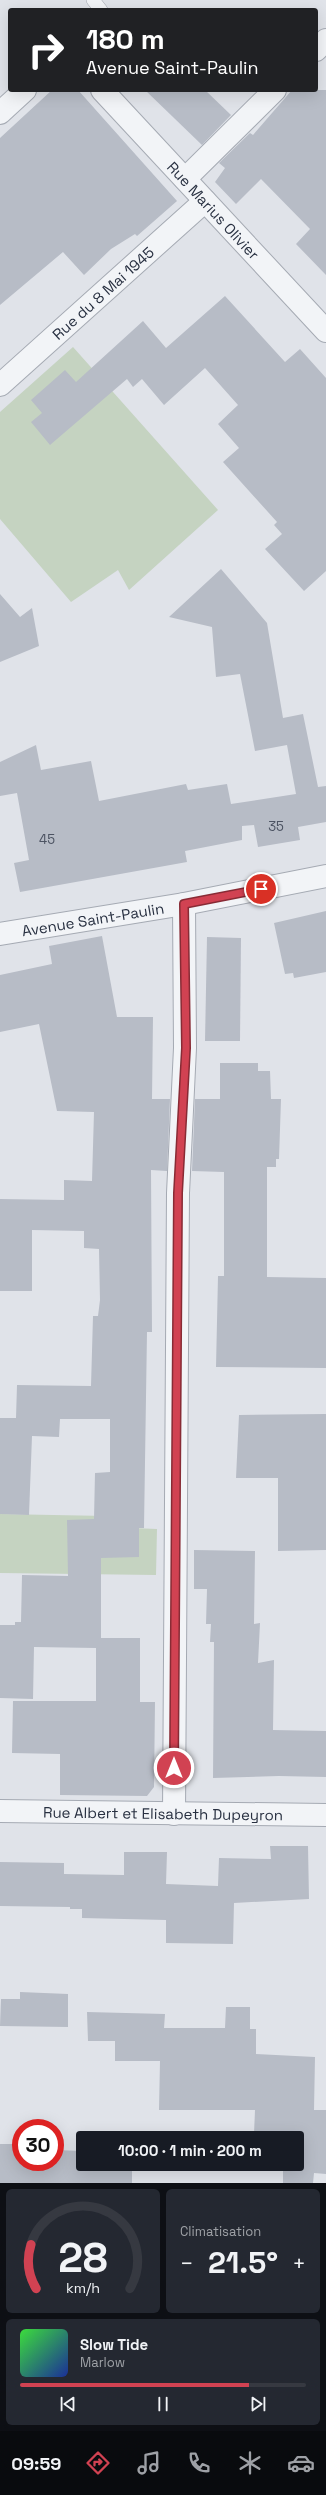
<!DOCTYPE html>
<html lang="fr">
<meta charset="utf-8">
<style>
body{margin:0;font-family:"Space Grotesk",sans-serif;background:#242831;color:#f1f3f6;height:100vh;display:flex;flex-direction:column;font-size:15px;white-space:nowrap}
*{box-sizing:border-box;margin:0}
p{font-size:13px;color:#9ea1a6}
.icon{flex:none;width:22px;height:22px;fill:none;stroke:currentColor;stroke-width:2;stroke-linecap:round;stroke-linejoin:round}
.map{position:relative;height:2183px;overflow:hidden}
.side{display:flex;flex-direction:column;gap:6px;padding:6px;background:#0d0f14;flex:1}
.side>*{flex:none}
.banner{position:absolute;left:8px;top:8px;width:310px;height:84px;border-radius:4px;box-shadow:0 4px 16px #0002;background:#202124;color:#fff;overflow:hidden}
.speed{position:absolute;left:12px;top:2119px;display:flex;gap:8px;font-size:20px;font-weight:700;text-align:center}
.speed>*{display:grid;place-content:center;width:52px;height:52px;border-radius:50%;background:#171b24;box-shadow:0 4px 16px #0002;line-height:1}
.speed .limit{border:6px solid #d22;background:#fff;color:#111}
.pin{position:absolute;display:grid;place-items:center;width:34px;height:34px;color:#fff;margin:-17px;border:2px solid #fff;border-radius:50%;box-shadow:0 1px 4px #0007}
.me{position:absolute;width:44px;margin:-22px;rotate:0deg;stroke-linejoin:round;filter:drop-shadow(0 0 3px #0008)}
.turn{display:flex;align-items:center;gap:14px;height:84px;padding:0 12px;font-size:18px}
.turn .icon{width:52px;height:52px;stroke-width:2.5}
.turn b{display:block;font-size:28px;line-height:34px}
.big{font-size:30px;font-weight:800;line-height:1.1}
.side .card{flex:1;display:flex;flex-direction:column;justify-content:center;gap:6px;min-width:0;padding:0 14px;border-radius:6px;background:#242831}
.side .dial{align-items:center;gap:0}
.dial svg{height:104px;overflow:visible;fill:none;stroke:#363941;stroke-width:7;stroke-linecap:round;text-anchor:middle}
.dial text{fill:#f1f3f6;stroke:none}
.song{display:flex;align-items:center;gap:12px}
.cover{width:48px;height:48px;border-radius:6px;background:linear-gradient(135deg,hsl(120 70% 55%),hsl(230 70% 35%))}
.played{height:4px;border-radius:2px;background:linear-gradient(90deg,#d14252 80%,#363941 80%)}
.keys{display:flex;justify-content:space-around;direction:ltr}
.heat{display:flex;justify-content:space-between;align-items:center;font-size:22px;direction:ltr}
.side .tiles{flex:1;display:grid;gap:6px;grid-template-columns:1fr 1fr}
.card:last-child{grid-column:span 2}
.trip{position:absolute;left:76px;top:2131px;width:228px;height:40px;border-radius:4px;background:#171b24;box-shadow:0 4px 16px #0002;font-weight:800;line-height:40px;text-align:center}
.menu{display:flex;height:64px;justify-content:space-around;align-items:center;background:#090b0e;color:#9ea1a6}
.menu .icon{width:28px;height:28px}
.menu .selected{color:#d14252}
.menu b{font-size:18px;color:#f1f3f6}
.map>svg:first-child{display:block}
</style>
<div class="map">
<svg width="326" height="2183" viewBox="0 0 326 2183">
<rect width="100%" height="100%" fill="#e0e3e9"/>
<g fill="#c5d3c1">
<path d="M73,347L218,510L129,590L118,570L71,602L0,519V412Z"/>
<path d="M0,1514L107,1516V1527L157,1529L156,1575L0,1573Z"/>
</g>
<g fill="#b7bcc6">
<path d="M52,90H78L177,201L137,236L135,234L111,249L84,275L63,252L0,305V138Z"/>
<path d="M145,90H205L231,115L202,145Z"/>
<path d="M292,90H326V275L296,244L310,229L261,179L236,204L215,182L225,168L219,163L250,133L253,135Z"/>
<path d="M225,296L285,362L300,349L326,378V571L304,591L265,549L282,534L274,525L277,522L223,462L239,448L218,424L238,405L205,368L164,405L142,379L133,387L127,379L50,445L31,422L42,413L31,400L65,370L76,382L143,321L166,348Z"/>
<path d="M221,569L267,623L283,718L303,714L318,787L326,786V822L298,827L300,840L258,847L254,825L242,826V840L185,851L187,862L20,892L14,863L29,860L17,793L0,796V762L36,745L41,770L91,761L99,801L186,784L188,790L227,784L231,804L296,794L287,745L255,751L240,674L216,677L212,627L169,617Z"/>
<path d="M0,594L20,617L32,608L39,646L0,662Z"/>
<path d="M326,911V972L294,978L293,973L285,974L274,923Z"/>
<path d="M102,936L117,1017H153L152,1099H170L167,1171L151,1170L152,1332H147L144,1528H139V1557L101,1558V1638H140V1702H155L154,1787L147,1796L60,1795V1754L12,1753L13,1701H96V1648L34,1647L33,1699L0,1698V1625H15V1622H21L22,1575L68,1576L67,1520L94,1519L95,1473L110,1472V1419H60L59,1437L32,1436L29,1515L0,1514V1418H16L17,1385L91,1386L93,1316H98L100,1300L99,1249L84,1248V1231L32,1230V1291H0V1199L64,1200V1180L92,1181L94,1112L57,1111L39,1024L0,1032V975L52,964L49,946Z"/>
<path d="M207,937L241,938L240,1041H205Z"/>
<path d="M220,1063H258V1071H270L271,1099H281L279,1159H276V1167H267V1277L326,1278V1368L216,1367L218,1276H224V1172L192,1171L195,1099H220Z"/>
<path d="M326,1414V1550L278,1551V1478H236L239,1415Z"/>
<path d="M194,1550L255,1551L254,1624L260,1623L258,1663L274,1660L273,1730L326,1731V1777L279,1776L213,1778L214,1642H210L211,1624H206L207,1589H194Z"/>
<path d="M270,1846H308L309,1899L234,1903L233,1944L166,1943V1920L82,1918V1909H70V1907L0,1906V1862L64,1863V1874L124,1875V1852H167L166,1884L218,1886L219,1858L271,1859Z"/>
<path d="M20,1992L68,1994V2027L0,2026L1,1999H20Z"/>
<path d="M226,2007H250V2029H256V2054L315,2057L314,2110H326V2174L314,2173L313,2183H283V2164H297V2138H284V2134H254L255,2110H159L160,2061H115V2041H88L87,2012L165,2014L164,2028H225Z"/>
<path d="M0,2144H21V2162H55V2150L83,2151V2164H132V2183H0Z"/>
</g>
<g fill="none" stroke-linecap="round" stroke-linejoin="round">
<defs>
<path id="lane" d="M93,0L101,10"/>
<g id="street">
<path d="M316,50L326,40"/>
<path id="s1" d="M102,90L326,331"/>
<path d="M0,113L25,90"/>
<path d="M185,179L275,90"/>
<path id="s2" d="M0,385L205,201"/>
<path id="s3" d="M0,934L184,904L326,876"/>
<path id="s4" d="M0,1811L326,1815"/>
<path d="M174,1814L178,1193L185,1048L184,904"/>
</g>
</defs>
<use href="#lane" stroke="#a5aab3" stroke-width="14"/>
<use href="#street" stroke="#a5aab3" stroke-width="24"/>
<use href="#lane" stroke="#f2f4f7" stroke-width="13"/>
<use href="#street" stroke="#f2f4f7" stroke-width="22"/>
</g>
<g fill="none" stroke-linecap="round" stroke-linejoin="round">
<defs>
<path id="route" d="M174,1768L178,1193L186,1048L184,904L261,889"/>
</defs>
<use href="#route" stroke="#882b35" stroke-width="10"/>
<use href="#route" stroke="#d14252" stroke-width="7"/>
</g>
<g text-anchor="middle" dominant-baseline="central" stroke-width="3" stroke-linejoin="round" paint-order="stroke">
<g font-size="13" fill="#4c5362">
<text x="276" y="826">35</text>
<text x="47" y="839">45</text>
</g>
<g font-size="15" fill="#283041" stroke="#eff2f7">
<text stroke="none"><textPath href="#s1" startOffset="164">Rue Marius Olivier</textPath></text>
<text stroke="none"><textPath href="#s2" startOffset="138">Rue du 8 Mai 1945</textPath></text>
<text stroke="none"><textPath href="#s3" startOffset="94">Avenue Saint-Paulin</textPath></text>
<text stroke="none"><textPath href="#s4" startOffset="163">Rue Albert et Elisabeth Dupeyron</textPath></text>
</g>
</g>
</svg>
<div class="speed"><div class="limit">30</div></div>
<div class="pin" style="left:261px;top:889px;background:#d93025"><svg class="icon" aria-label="arrive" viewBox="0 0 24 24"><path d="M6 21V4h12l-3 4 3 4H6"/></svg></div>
<svg class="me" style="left:174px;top:1768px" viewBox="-20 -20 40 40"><circle r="17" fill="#d14252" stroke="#fff" stroke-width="3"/><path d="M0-11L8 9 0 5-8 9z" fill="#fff"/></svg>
<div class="trip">10:00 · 1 min · 200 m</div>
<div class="banner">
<div class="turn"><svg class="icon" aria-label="right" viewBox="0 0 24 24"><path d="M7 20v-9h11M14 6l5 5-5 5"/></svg><div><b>180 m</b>Avenue Saint-Paulin</div></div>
</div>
</div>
<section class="side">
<div class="tiles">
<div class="card dial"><svg viewBox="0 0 100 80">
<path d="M14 69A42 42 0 1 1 86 69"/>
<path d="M14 69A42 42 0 0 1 10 35" stroke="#d14252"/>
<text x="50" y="56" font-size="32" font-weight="700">28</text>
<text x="50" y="72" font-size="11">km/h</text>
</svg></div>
<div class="card"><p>Climatisation</p>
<div class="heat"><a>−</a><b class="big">21.5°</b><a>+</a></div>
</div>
<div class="card">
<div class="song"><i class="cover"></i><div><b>Slow Tide</b><p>Marlow</p></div></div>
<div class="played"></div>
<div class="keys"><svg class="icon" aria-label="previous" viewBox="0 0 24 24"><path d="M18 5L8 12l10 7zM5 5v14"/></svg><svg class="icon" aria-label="pause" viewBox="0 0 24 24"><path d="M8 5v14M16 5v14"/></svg><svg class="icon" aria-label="next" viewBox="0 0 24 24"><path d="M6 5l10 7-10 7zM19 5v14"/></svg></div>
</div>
</div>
</section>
<nav class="menu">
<b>09:59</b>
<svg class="icon selected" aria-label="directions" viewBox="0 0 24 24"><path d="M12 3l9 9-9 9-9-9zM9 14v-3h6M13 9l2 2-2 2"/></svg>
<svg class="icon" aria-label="music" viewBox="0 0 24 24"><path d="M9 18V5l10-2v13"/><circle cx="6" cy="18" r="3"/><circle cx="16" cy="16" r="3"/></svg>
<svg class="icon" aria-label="phone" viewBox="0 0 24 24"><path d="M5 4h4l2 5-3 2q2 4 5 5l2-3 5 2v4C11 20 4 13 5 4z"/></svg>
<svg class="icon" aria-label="climate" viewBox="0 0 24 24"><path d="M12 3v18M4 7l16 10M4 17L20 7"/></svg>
<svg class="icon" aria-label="car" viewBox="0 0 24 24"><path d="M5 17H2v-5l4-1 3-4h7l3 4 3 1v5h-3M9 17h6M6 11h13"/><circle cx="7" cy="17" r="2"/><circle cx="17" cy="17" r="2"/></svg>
</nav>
